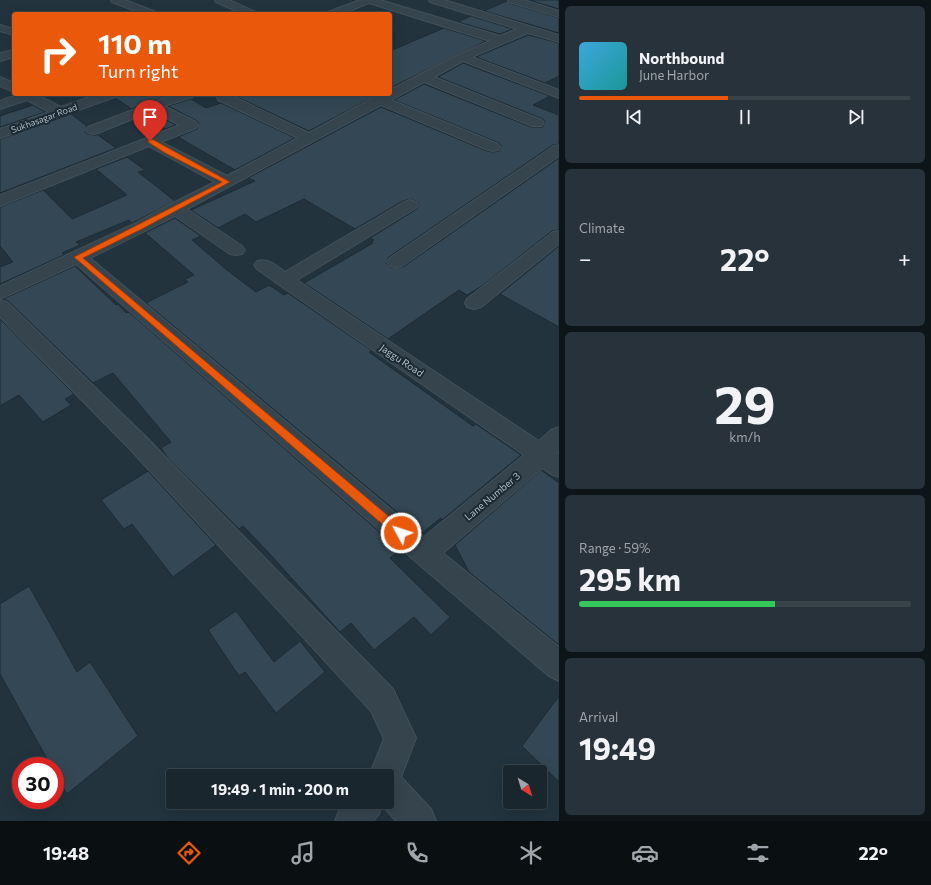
<!DOCTYPE html>
<meta charset="utf-8">
<style>
body{margin:0;font-family:Commissioner,sans-serif;background:#27323a;color:#f1f3f6;height:100vh;display:flex;flex-direction:column;font-size:15px;white-space:nowrap}
*{box-sizing:border-box;margin:0}
p{font-size:13px;color:#9fa5aa}
.icon{flex:none;width:22px;height:22px;fill:none;stroke:currentColor;stroke-width:2;stroke-linecap:round;stroke-linejoin:round}
.map{position:relative;flex:1;overflow:hidden}
.sheet{display:flex;flex-direction:column;gap:6px;padding:6px;background:#0e1519;width:372px}
.sheet>*{flex:none}
.hud{position:absolute;left:12px;top:12px;width:380px;height:84px;border-radius:4px;box-shadow:0 4px 16px #0002,0 0 0 1px #38434a;background:#ea580c;color:#fff;overflow:hidden}
.needle{width:26px;rotate:142deg}
.tools{position:absolute;left:503px;top:765px;display:grid;gap:8px}
.tools a{display:grid;place-items:center;width:44px;height:44px;border-radius:4px;background:#1a262e;box-shadow:0 4px 16px #0002,0 0 0 1px #38434a;font-size:20px}
.speed{position:absolute;left:12px;top:757px;display:flex;gap:8px;font-size:20px;font-weight:700;text-align:center}
.speed>*{display:grid;place-content:center;width:52px;height:52px;border-radius:50%;background:#1a262e;box-shadow:0 4px 16px #0002,0 0 0 1px #38434a;line-height:1}
.speed .limit{border:6px solid #d22;background:#fff;color:#111}
.pin{position:absolute;display:grid;place-items:center;width:34px;height:34px;color:#fff;margin:-41px -17px;border-radius:50% 50% 50% 0;rotate:-45deg;box-shadow:0 0 4px #0007}
.pin .icon{rotate:45deg}
.me{position:absolute;width:44px;margin:-22px;rotate:310deg;stroke-linejoin:round;filter:drop-shadow(0 0 3px #0008)}
.turn{display:flex;align-items:center;gap:14px;height:84px;padding:0 20px;font-size:18px}
.turn .icon{width:52px;height:52px;stroke-width:2.5}
.turn b{display:block;font-size:28px;line-height:34px}
.big{font-size:30px;font-weight:700;line-height:1.1}
.sheet .tile{flex:1;display:flex;flex-direction:column;justify-content:center;gap:6px;min-width:0;padding:0 14px;border-radius:6px;background:#27323a}
.sheet .dial{align-items:center;gap:0}
.dial b{font-size:52px;line-height:1}
.song{display:flex;align-items:center;gap:12px}
.cover{width:48px;height:48px;border-radius:6px;background:linear-gradient(135deg,hsl(200 70% 55%),hsl(180 70% 35%))}
.played{height:4px;border-radius:2px;background:linear-gradient(90deg,#ea580c 45%,#38434a 45%)}
.keys{display:flex;justify-content:space-around;direction:ltr}
.heat{display:flex;justify-content:space-between;align-items:center;font-size:22px;direction:ltr}
.charge{height:6px;border-radius:3px;background:linear-gradient(90deg,#34c759 59%,#38434a 0)}
.trip{position:absolute;left:166px;top:769px;width:228px;height:40px;border-radius:4px;background:#1a262e;box-shadow:0 4px 16px #0002,0 0 0 1px #38434a;font-weight:700;line-height:40px;text-align:center}
.dock{display:flex;height:64px;justify-content:space-around;align-items:center;background:#0a0f12;color:#9fa5aa}
.dock .icon{width:28px;height:28px}
.dock .current{color:#ea580c}
.dock b{font-size:18px;color:#f1f3f6}
main{display:flex;flex:1;min-height:0}
.map>svg:first-child{display:block}
</style>
<main>
<div class="map">
<svg width="559" height="821" viewBox="0 0 559 821">
<rect width="100%" height="100%" fill="#22333e"/>
<g fill="#334854" stroke="#1d2b35">
<path d="M529,0H559V9Z"/>
<path d="M507,1L509,3L559,18V33L484,11Z"/>
<path d="M471,16L513,29L500,34L458,22Z"/>
<path d="M444,28L486,41L390,88V51Z"/>
<path d="M528,35L559,43V76L545,83L476,57Z"/>
<path d="M463,63L550,96L533,105L559,115V144L553,145L389,257L386,263L390,267H403L559,158V230L552,231L482,286L467,295L459,290L388,339L304,283L373,243L371,242L374,240L370,238L417,209L419,204L416,201L410,199L403,201L355,229L304,199L256,222L245,214L218,228L191,210L255,181L248,178L381,107L487,151L493,152L499,151L501,146L499,143L394,100L424,84L531,127H543L545,122L543,119L438,77Z"/>
<path d="M117,94H164L167,96L132,109L115,98Z"/>
<path d="M245,94H379L309,131L237,97Z"/>
<path d="M191,99L206,108L221,103L295,138L235,170L178,137L197,129L199,124L197,121L168,106Z"/>
<path d="M33,105L45,112L0,127V116Z"/>
<path d="M152,113L176,125L165,129L144,116Z"/>
<path d="M71,114L87,126L85,131L87,134L93,135H98L116,148L0,193V139Z"/>
<path d="M127,157L145,170L138,172L175,201L132,223L129,220L76,242L80,245L62,253L64,255L0,284V267L13,262L0,246V207L43,190L72,219L127,195L96,169Z"/>
<path d="M175,218L201,236L192,240L227,270L256,292L269,285L284,295L288,293L371,350L369,352L473,426L476,424L521,455L442,520L441,518L422,533L146,303L188,282L185,279L194,275L145,233Z"/>
<path d="M559,246V327L500,294Z"/>
<path d="M75,266L116,305L118,304L126,313L129,312L400,550L390,558L450,617L431,635L414,617L374,650L351,623L340,632L269,553L243,526L239,529L168,458L161,448L171,442L113,373L93,383L8,301L3,299Z"/>
<path d="M0,319L74,394L65,399L71,405L43,422L19,395L0,406Z"/>
<path d="M541,470L559,483V645L469,572L455,545Z"/>
<path d="M148,471L216,545L173,577L132,524L124,529L101,500Z"/>
<path d="M29,586L77,672L90,662L138,736L67,794L55,773V766H51L0,674V604Z"/>
<path d="M236,611L274,662L300,641L325,672L276,713L245,672L239,676L208,630Z"/>
<path d="M559,696V782L522,746Z"/>
</g>
<g fill="none" stroke-linecap="round" stroke-linejoin="round">
<defs>
<g id="minor">
<path d="M111,0H125L156,12L157,14H143L112,2Z"/>
<path d="M215,0H229L256,12L257,14H243L216,2Z"/>
<path d="M360,0H380L500,36L517,29L430,2L429,0H444L559,35V42L528,33L472,57L559,90V98L463,61L434,77L542,120L544,123L542,126H532L424,82L391,100L498,144L500,147L498,150L493,151L488,150L381,105L187,209L242,246L245,250L242,254L236,255L230,254L175,216L90,258L424,537L524,455L278,284L257,269L254,265L257,261C268,258 276,265 285,272L404,202L410,200L416,202L418,205L416,208L297,280L539,441L551,430L559,427V451L557,453L559,455V477L551,474L542,468L443,553L559,647V681L549,676L415,561L76,264L0,299V286L134,224L169,205L215,182L149,146L0,206V195L180,125L152,111L98,133L93,134L88,133L86,130L88,127L175,94H194L193,97L164,106L196,122L198,125L196,128L161,142L227,176L298,138L218,100L217,97L218,94H228L309,133L375,97L383,94H390V90C423,73 456,55 490,41L369,3L342,14H327L328,12Z"/>
<path d="M508,0H524L559,11V17L509,2Z"/>
<path d="M0,25L14,29V35L0,31Z"/>
<path d="M14,50V57L0,61V53Z"/>
<path d="M0,77L14,83V92L0,86Z"/>
<path d="M19,94H35L61,107L98,94H116L115,97L0,138V129L49,112L27,100L0,109V101Z"/>
<path d="M559,145V156L402,266L396,267L390,266L387,262L390,258L554,146Z"/>
<path d="M559,231V244L481,307L474,309L467,307L465,303L467,299L553,232Z"/>
<path d="M0,300L7,302L144,435L393,689L416,738L401,777L431,809L436,821H396L382,805L379,814L373,821H335L340,809L346,802H387V776H369L384,739L371,711L128,447L0,317Z"/>
</g>
</defs>
<use href="#minor" stroke="#42505a" stroke-width="2"/>
<use href="#minor" fill="#36444e" fill-rule="evenodd"/>
</g>
<path fill="#ea580c" stroke="#983908" d="M148,139H152L230,182L142,229L83,258L405,530L406,533L405,537L401,538L397,537L74,257L222,182L165,153L148,142Z"/>
<g text-anchor="middle" dominant-baseline="central" stroke-width="4" stroke-linejoin="round" paint-order="stroke">
<g font-size="9" fill="#b1bfc9" stroke="#1b2933">
<text transform="translate(44 118) rotate(-20)">Sukhasagar Road</text>
</g>
<g font-size="10" fill="#b1bfc9" stroke="#1b2933">
<text transform="translate(402 360) rotate(34)">Jaggu Road</text>
<text transform="translate(492 496) rotate(-40)">Lane Number 3</text>
</g>
</g>
</svg>
<div class="tools">
<a><svg class="needle" viewBox="-14 -14 28 28"><path d="M0-13l5 13h-10z" fill="#e53935"/><path d="M0 13l5-13h-10z" fill="#9fa5aa"/></svg></a>
</div>
<div class="speed"><div class="limit">30</div></div>
<div class="pin" style="left:150px;top:141px;background:#d93025"><svg class="icon" aria-label="arrive" viewBox="0 0 24 24"><path d="M6 21V4h12l-3 4 3 4H6"/></svg></div>
<svg class="me" style="left:401px;top:533px" viewBox="-20 -20 40 40"><circle r="17" fill="#ea580c" stroke="#fff" stroke-width="3"/><path d="M0-11L8 9 0 5-8 9z" fill="#fff"/></svg>
<div class="trip">19:49 · 1 min · 200 m</div>
<div class="hud">
<div class="turn"><svg class="icon" aria-label="right" viewBox="0 0 24 24"><path d="M7 20v-9h11M14 6l5 5-5 5"/></svg><div><b>110 m</b>Turn right</div></div>
</div>
</div>
<section class="sheet">
<div class="tile">
<div class="song"><i class="cover"></i><div><b>Northbound</b><p>June Harbor</p></div></div>
<div class="played"></div>
<div class="keys"><svg class="icon" aria-label="previous" viewBox="0 0 24 24"><path d="M18 5L8 12l10 7zM5 5v14"/></svg><svg class="icon" aria-label="pause" viewBox="0 0 24 24"><path d="M8 5v14M16 5v14"/></svg><svg class="icon" aria-label="next" viewBox="0 0 24 24"><path d="M6 5l10 7-10 7zM19 5v14"/></svg></div>
</div>
<div class="tile"><p>Climate</p>
<div class="heat"><a>−</a><b class="big">22°</b><a>+</a></div>
</div>
<div class="tile dial"><b>29</b><p>km/h</p></div>
<div class="tile"><p>Range · 59%</p><b class="big">295 km</b><div class="charge"></div></div>
<div class="tile"><p>Arrival</p><b class="big">19:49</b></div>
</section>
</main>
<nav class="dock">
<b>19:48</b>
<svg class="icon current" aria-label="directions" viewBox="0 0 24 24"><path d="M12 3l9 9-9 9-9-9zM9 14v-3h6M13 9l2 2-2 2"/></svg>
<svg class="icon" aria-label="music" viewBox="0 0 24 24"><path d="M9 18V5l10-2v13"/><circle cx="6" cy="18" r="3"/><circle cx="16" cy="16" r="3"/></svg>
<svg class="icon" aria-label="phone" viewBox="0 0 24 24"><path d="M5 4h4l2 5-3 2q2 4 5 5l2-3 5 2v4C11 20 4 13 5 4z"/></svg>
<svg class="icon" aria-label="climate" viewBox="0 0 24 24"><path d="M12 3v18M4 7l16 10M4 17L20 7"/></svg>
<svg class="icon" aria-label="car" viewBox="0 0 24 24"><path d="M5 17H2v-5l4-1 3-4h7l3 4 3 1v5h-3M9 17h6M6 11h13"/><circle cx="7" cy="17" r="2"/><circle cx="17" cy="17" r="2"/></svg>
<svg class="icon" aria-label="filters" viewBox="0 0 24 24"><path d="M4 7h16M4 17h16"/><circle cx="9" cy="7" r="2"/><circle cx="15" cy="17" r="2"/></svg>
<b>22°</b>
</nav>
